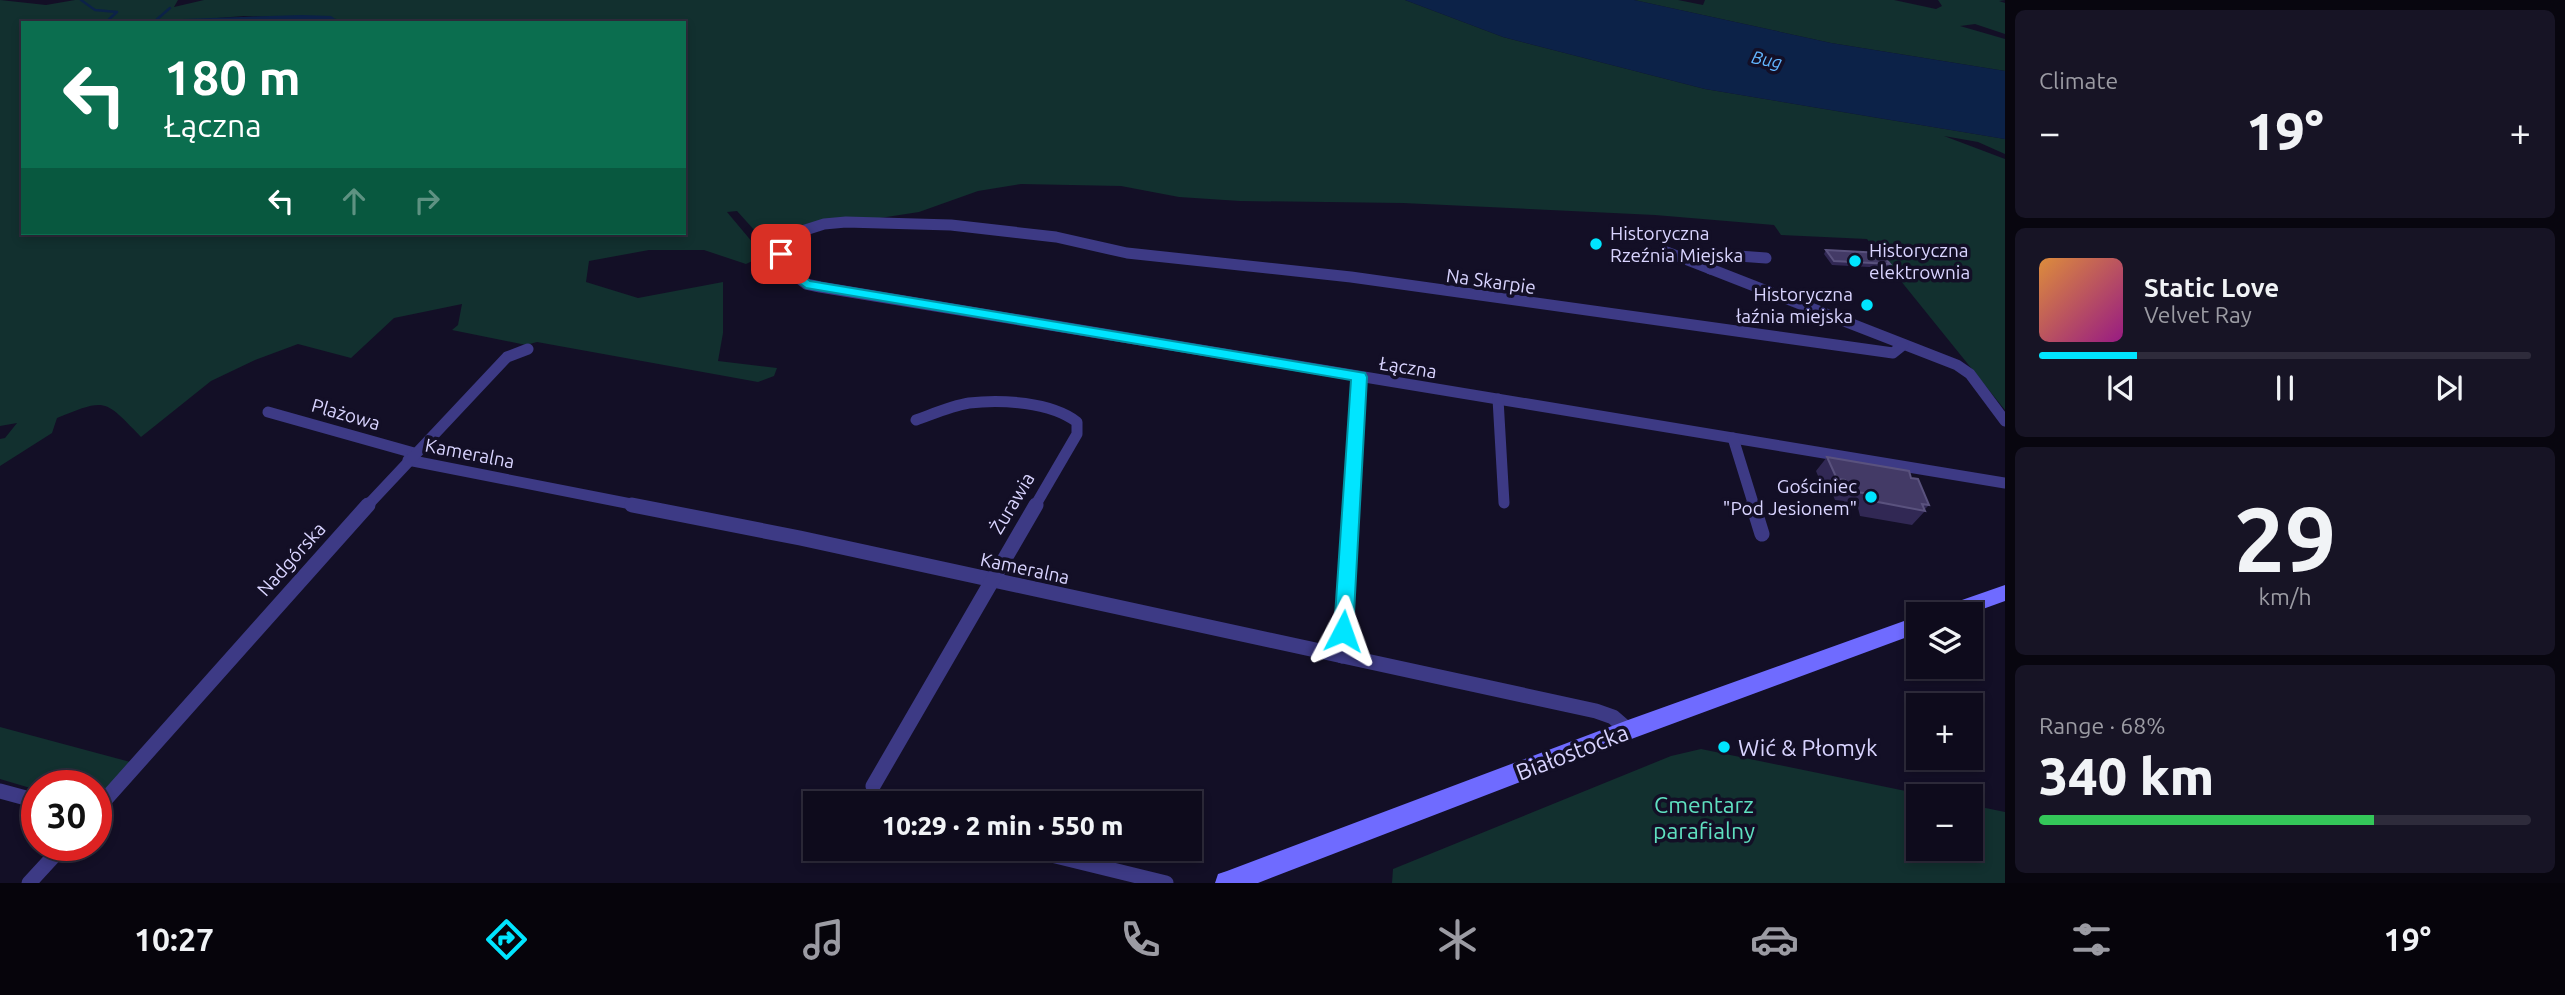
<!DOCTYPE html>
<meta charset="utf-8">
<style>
body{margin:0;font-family:Ubuntu,sans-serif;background:#171425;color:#f1f3f6;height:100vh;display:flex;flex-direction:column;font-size:26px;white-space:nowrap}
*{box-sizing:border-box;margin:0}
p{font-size:23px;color:#9b9ba3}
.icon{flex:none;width:38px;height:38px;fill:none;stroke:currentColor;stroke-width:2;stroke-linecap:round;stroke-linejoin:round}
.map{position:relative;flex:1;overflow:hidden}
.panel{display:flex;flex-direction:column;gap:10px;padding:10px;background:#08060f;width:560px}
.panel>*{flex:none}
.guide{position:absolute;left:21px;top:21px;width:665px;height:214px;border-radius:0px;box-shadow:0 4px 10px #0003,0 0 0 2px #2e2b3b;background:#0b6e4f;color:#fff;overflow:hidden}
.tools{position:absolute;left:1906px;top:602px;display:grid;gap:14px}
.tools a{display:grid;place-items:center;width:77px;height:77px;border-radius:0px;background:#0e0b1c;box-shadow:0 4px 10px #0003,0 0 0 2px #2e2b3b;font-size:35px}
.speed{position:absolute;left:21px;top:770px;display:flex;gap:14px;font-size:35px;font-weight:700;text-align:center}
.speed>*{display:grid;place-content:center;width:91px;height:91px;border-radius:50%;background:#0e0b1c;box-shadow:0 4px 10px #0003,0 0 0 2px #2e2b3b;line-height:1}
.speed .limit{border:10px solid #d22;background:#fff;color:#111}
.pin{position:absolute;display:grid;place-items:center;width:60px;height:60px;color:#fff;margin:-30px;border-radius:14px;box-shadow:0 4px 10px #0006}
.me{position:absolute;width:77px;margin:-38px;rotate:4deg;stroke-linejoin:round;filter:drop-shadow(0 0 5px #0008)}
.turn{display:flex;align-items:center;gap:24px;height:147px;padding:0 28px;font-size:32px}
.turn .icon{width:91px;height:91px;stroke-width:2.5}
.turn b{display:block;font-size:49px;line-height:60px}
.lanes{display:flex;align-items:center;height:66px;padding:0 28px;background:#0003;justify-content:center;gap:35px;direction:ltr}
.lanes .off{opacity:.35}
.big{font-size:52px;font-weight:800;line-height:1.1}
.panel .card{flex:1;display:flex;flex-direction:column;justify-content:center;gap:10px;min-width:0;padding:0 24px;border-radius:10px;background:#171425}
.panel .dial{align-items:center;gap:0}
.dial b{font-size:91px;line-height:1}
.song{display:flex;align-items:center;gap:21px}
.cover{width:84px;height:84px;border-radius:10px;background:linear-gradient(135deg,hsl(30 70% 55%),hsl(310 70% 35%))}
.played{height:7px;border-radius:4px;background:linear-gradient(90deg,#00e5ff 20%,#2e2b3b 20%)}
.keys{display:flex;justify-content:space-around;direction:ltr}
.heat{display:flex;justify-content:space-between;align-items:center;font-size:38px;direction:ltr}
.charge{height:10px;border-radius:5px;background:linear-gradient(90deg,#34c759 68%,#2e2b3b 0)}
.trip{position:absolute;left:803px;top:791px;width:399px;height:70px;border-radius:0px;background:#0e0b1c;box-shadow:0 4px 10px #0003,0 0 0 2px #2e2b3b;font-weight:800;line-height:70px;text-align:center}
.menu{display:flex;height:112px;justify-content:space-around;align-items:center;background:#06040b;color:#9b9ba3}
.menu .icon{width:49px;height:49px}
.menu .on{color:#00e5ff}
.menu b{font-size:32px;color:#f1f3f6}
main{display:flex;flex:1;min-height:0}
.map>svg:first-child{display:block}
</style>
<main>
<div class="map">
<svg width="2005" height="883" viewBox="0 0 2005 883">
<rect width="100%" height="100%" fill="#130f26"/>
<g fill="#12302f" fill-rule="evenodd">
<path d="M0,0L46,5L75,0H178L174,7L204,0H1405L1503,37L1705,89L2005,139V154L1978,142L1944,136L2005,159V410L1867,239L1781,235L1774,225L1655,215L1403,203L1240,201L1179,197L1121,186L1021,184L978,191L919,212L802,230C787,224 772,231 756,232L737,211L727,212L753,243L769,253L746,264L704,250H649L589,261L586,282L638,298L723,282V333L718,361L777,368L774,376L758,382L537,342L526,345L452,330L458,325L462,304L394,318L351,358L298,344L255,360L211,381L141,437C104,399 107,398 57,418L52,433L0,466V439L5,438L17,423L0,426ZM244,16L337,19L341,23H684V233H23V23H150Z"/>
<path d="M1634,0H1678L1703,5L1705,0H1894L1936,9L1942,6L1938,0H2005L1999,1L2005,3V34L1975,24L1960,26L2005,39V71L1831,43Z"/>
<path d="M0,727L134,763L96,800V786H37V790L0,779Z"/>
<path d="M1701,749L1930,796H1918V849H1970L1971,805L2005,812V883H1392L1393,869L1671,756Z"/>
</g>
<g fill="#0c2248">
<path d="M1405,0H1634L1831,43L2005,71V139L1705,89L1503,37Z"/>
<path d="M302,15L331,16L341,23H150L183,19Z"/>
</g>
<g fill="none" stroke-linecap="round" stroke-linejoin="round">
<g stroke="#0c2248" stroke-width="2.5">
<path d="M81,0L95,10L117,12L105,23"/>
<path d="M155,21L170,8"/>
</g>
<g stroke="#3d3a85" stroke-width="11">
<path d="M1667,252L1957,365L1970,374L2005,421"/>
<path d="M1710,269L1711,254L1766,258"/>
<path d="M1903,345L1893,353L1351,277L1127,253L1056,237L951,225L846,222L824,224L799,232L784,247L782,265L806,284L820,287L2005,483"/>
<path d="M1498,399L1504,503"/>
<path d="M268,412L414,453"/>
<path d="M916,420C933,414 951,406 969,403C1001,399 1051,402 1077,422V434L1035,506"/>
<path d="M1733,438L1754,506"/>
<path d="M408,460L641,506"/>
<path d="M367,506L507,357L528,349"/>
<path d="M1351,506L1359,377"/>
</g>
<g stroke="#3d3a85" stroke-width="15">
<path d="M632,505L800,538L1596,711L1613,717L1628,730"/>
<path d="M1753,505L1762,534"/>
<path d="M1342,656L1351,505"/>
<path d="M873,786L1036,505"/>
<path d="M0,791L37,801"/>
<path d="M96,810L368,505"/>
<path d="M1027,849L1166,883"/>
<path d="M29,883L64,845"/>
</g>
<g fill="#6f6bff" fill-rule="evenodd">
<path d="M2005,585V601L1969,614H1936L1939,608Z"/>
<path d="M1918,616V633L1634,738L1258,883H1215L1218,874L1227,871L1628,720Z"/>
</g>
</g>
<g fill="#312854">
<path d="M1826,250L1890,264L1887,268L1832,265L1824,254Z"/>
<path d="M1827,457L1911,478L1929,505L1924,510L1925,511L1912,525L1860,516L1858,508L1845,506L1844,501L1835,500L1833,495L1825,493L1816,471Z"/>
</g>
<g fill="#433a66" stroke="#5a527e" stroke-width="2">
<path d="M1826,250L1881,253L1890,264L1834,261Z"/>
<path d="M1827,457L1909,471L1911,478L1918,479L1929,505L1922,504L1925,511L1873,501L1870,494L1857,492L1856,487L1847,486L1845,480L1837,479Z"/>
</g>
<path fill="#00e5ff" stroke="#0095a6" stroke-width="2" d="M781,250L787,254L788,263L810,281L1365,373L1367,377L1353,631L1350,636L1343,639L1337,636L1334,631L1351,380L806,288L775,265L774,254Z"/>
<g fill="#00e5ff" stroke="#130f26" stroke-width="2.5">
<circle cx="1596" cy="244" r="7"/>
<circle cx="1855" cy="261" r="7"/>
<circle cx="1867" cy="305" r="7"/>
<circle cx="1871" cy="497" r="7"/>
<circle cx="1724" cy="747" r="7"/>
</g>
<g text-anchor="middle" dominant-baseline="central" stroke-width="7" stroke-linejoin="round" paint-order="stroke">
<g font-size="18" font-style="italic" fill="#62b6ff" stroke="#130f26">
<text transform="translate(1767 59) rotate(12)">Bug</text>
</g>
<g font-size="19" fill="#d9d4ff" stroke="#130f26" text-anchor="start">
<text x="1610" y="233">Historyczna<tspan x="1610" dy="22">Rzeźnia Miejska</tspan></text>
<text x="1869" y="250">Historyczna<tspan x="1869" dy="22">elektrownia</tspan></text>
<text x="1853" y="294" text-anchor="end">Historyczna<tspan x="1853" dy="22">łaźnia miejska</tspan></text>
<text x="1857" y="486" text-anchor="end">Gościniec<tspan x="1857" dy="22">"Pod Jesionem"</tspan></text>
</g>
<g font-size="19" fill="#d9d4ff" stroke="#130f26">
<text transform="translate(1491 281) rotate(8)">Na Skarpie</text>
<text transform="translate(1408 367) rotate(9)">Łączna</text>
<text transform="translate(346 414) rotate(16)">Plażowa</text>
<text transform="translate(470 453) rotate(11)">Kameralna</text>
<text transform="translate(1012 503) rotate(-59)">Żurawia</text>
<text transform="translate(291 559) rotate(-48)">Nadgórska</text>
<text transform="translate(1025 568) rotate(12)">Kameralna</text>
</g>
<g font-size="23" fill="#d9d4ff" stroke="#130f26" text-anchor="start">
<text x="1738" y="747">Wić &amp; Płomyk</text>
</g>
<g font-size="23" fill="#d9d4ff" stroke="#130f26">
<text transform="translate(1572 752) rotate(-21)">Białostocka</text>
</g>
<g font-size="23" fill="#5fe0c0" stroke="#130f26">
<text x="1704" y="804">Cmentarz<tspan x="1704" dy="26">parafialny</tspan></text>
</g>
</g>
</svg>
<div class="tools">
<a><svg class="icon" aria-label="layers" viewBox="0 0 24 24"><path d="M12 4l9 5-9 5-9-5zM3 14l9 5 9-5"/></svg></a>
<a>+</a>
<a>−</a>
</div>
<div class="speed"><div class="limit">30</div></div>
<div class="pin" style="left:781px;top:254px;background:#d93025"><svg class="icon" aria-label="arrive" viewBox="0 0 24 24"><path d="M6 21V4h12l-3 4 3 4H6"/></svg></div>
<svg class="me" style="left:1343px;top:631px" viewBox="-20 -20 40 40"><path d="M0-17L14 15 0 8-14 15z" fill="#00e5ff" stroke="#fff" stroke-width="4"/></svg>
<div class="trip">10:29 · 2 min · 550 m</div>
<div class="guide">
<div class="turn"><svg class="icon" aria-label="left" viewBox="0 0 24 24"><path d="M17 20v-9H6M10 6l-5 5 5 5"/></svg><div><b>180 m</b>Łączna</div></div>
<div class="lanes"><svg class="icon" aria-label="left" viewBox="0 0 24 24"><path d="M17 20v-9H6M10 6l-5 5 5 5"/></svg><svg class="icon off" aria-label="ahead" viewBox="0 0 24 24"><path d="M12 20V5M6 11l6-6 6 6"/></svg><svg class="icon off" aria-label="right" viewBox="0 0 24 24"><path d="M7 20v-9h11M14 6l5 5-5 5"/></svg></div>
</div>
</div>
<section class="panel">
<div class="card"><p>Climate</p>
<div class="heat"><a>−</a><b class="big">19°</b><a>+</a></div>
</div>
<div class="card">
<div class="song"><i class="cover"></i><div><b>Static Love</b><p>Velvet Ray</p></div></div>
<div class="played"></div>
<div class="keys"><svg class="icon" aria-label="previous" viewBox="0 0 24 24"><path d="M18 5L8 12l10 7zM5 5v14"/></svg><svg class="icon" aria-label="pause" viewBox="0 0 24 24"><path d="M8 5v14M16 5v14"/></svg><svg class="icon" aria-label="next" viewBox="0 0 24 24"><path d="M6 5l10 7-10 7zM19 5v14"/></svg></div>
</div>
<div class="card dial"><b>29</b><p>km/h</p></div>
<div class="card"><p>Range · 68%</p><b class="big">340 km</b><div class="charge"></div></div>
</section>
</main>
<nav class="menu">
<b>10:27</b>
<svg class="icon on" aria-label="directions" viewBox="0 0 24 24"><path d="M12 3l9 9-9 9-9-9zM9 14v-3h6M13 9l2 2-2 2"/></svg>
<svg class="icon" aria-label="music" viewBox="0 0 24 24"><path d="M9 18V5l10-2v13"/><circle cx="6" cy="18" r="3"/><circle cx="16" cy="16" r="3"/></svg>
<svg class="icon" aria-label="phone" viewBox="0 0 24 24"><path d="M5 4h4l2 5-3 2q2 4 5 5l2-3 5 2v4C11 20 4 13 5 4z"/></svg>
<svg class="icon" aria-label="climate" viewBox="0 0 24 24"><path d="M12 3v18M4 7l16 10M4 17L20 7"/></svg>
<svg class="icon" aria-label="car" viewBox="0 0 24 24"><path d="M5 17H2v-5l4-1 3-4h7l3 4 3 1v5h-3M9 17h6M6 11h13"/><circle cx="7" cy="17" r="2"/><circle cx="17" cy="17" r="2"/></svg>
<svg class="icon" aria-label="filters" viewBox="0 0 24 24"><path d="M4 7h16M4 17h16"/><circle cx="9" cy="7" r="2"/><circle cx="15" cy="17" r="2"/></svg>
<b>19°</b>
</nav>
